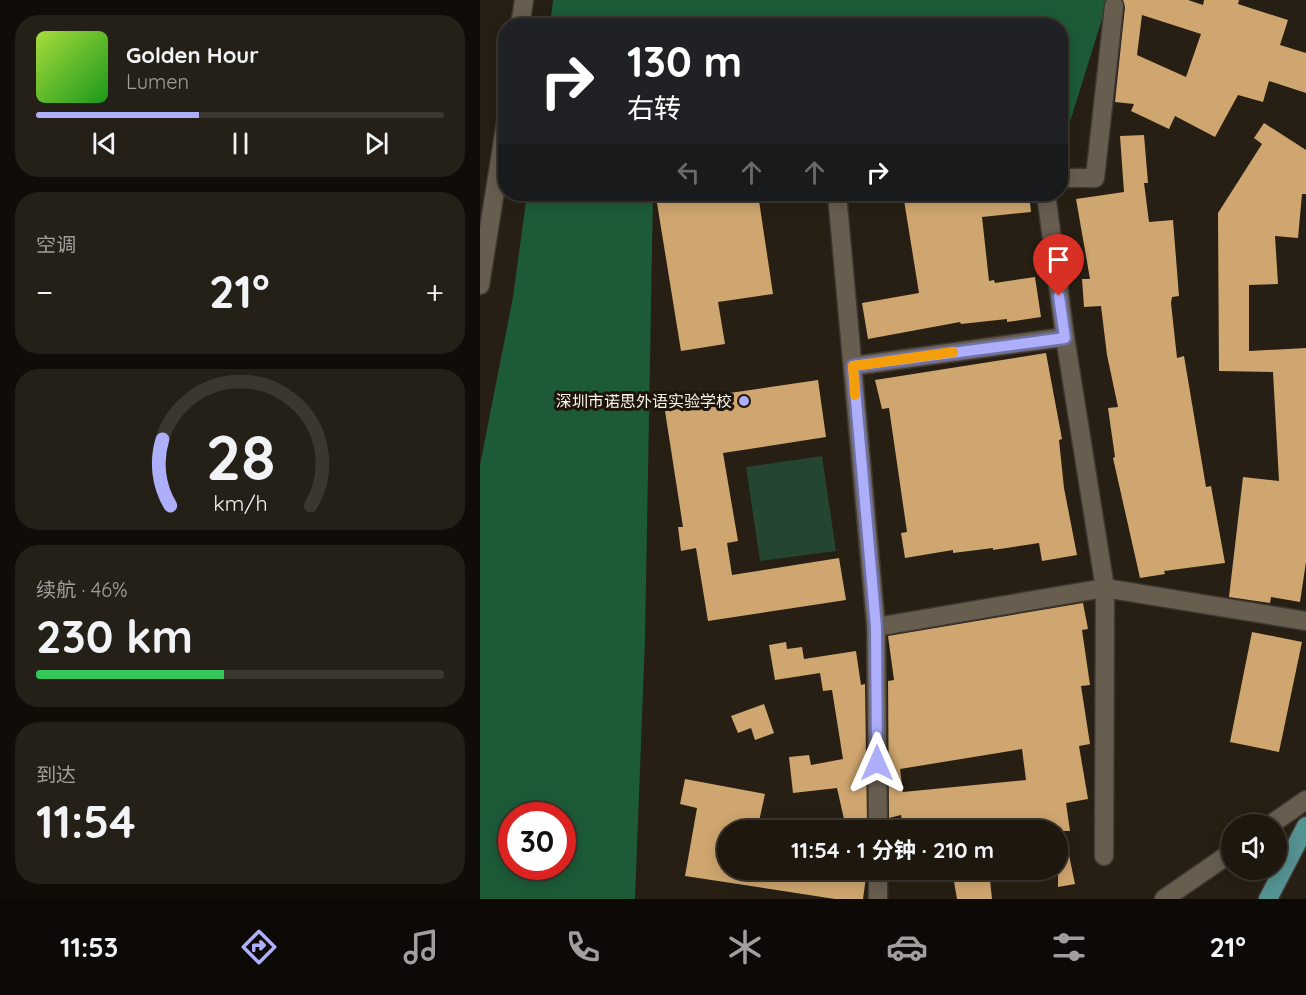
<!DOCTYPE html>
<html lang="zh">
<meta charset="utf-8">
<style>
body{margin:0;font-family:Quicksand,"Noto Sans SC",sans-serif;background:#252017;color:#f1f3f6;height:100vh;display:flex;flex-direction:column;font-size:22px;white-space:nowrap}
*{box-sizing:border-box;margin:0}
p{font-size:20px;color:#a09f9e}
.icon{flex:none;width:33px;height:33px;fill:none;stroke:currentColor;stroke-width:2;stroke-linecap:round;stroke-linejoin:round}
.map{position:relative;flex:1;overflow:hidden}
.side{display:flex;flex-direction:column;gap:15px;padding:15px;background:#100d08;width:480px}
.side>*{flex:none}
.hud{position:absolute;left:18px;top:18px;width:570px;height:183px;border-radius:24px;box-shadow:0 3px 15px #0003,0 0 0 2px #3b362e;background:#202124;color:#fff;overflow:hidden}
.fabs{position:absolute;left:741px;top:814px;display:grid;gap:12px}
.fabs a{display:grid;place-items:center;width:66px;height:66px;border-radius:50%;background:#1d170e;box-shadow:0 3px 15px #0003,0 0 0 2px #3b362e;font-size:30px}
.speed{position:absolute;left:18px;top:802px;display:flex;gap:12px;font-size:30px;font-weight:700;text-align:center}
.speed>*{display:grid;place-content:center;width:78px;height:78px;border-radius:50%;background:#1d170e;box-shadow:0 3px 15px #0003,0 0 0 2px #3b362e;line-height:1}
.speed .limit{border:9px solid #d22;background:#fff;color:#111}
.pin{position:absolute;display:grid;place-items:center;width:51px;height:51px;color:#fff;margin:-62px -26px;border-radius:50% 50% 50% 0;rotate:-45deg;box-shadow:0 0 6px #0007}
.pin .icon{rotate:45deg}
.me{position:absolute;width:66px;margin:-33px;rotate:0deg;stroke-linejoin:round;filter:drop-shadow(0 0 4px #0008)}
.turn{display:flex;align-items:center;gap:21px;height:126px;padding:0 30px;font-size:27px}
.turn .icon{width:78px;height:78px;stroke-width:2.5}
.turn b{display:block;font-size:42px;line-height:51px}
.lanes{display:flex;align-items:center;height:57px;padding:0 30px;background:#0003;justify-content:center;gap:30px;direction:ltr}
.lanes .off{opacity:.35}
.big{font-size:45px;font-weight:700;line-height:1.1}
.side .tile{flex:1;display:flex;flex-direction:column;justify-content:center;gap:9px;min-width:0;padding:0 21px;border-radius:24px;background:#252017}
.side .dial{align-items:center;gap:0}
.dial svg{height:156px;overflow:visible;fill:none;stroke:#3b362e;stroke-width:7;stroke-linecap:round;text-anchor:middle}
.dial text{fill:#f1f3f6;stroke:none}
.song{display:flex;align-items:center;gap:18px}
.cover{width:72px;height:72px;border-radius:9px;background:linear-gradient(135deg,hsl(80 70% 55%),hsl(120 70% 35%))}
.played{height:6px;border-radius:3px;background:linear-gradient(90deg,#adaffb 40%,#3b362e 40%)}
.keys{display:flex;justify-content:space-around;direction:ltr}
.heat{display:flex;justify-content:space-between;align-items:center;font-size:33px;direction:ltr}
.charge{height:9px;border-radius:4px;background:linear-gradient(90deg,#34c759 46%,#3b362e 0)}
.trip{position:absolute;left:237px;top:820px;width:351px;height:60px;border-radius:30px;background:#1d170e;box-shadow:0 3px 15px #0003,0 0 0 2px #3b362e;font-weight:700;line-height:60px;text-align:center}
.menu{display:flex;height:96px;justify-content:space-around;align-items:center;background:#0c0906;color:#a09f9e}
.menu .icon{width:42px;height:42px}
.menu .current{color:#adaffb}
.menu b{font-size:27px;color:#f1f3f6}
main{display:flex;flex:1;min-height:0}
.map>svg:first-child{display:block}
</style>
<main>
<section class="side">
<div class="tile">
<div class="song"><i class="cover"></i><div><b>Golden Hour</b><p>Lumen</p></div></div>
<div class="played"></div>
<div class="keys"><svg class="icon" aria-label="previous" viewBox="0 0 24 24"><path d="M18 5L8 12l10 7zM5 5v14"/></svg><svg class="icon" aria-label="pause" viewBox="0 0 24 24"><path d="M8 5v14M16 5v14"/></svg><svg class="icon" aria-label="next" viewBox="0 0 24 24"><path d="M6 5l10 7-10 7zM19 5v14"/></svg></div>
</div>
<div class="tile"><p>空调</p>
<div class="heat"><a>−</a><b class="big">21°</b><a>+</a></div>
</div>
<div class="tile dial"><svg viewBox="0 0 100 80">
<path d="M14 69A42 42 0 1 1 86 69"/>
<path d="M14 69A42 42 0 0 1 10 35" stroke="#adaffb"/>
<text x="50" y="56" font-size="32" font-weight="700">28</text>
<text x="50" y="72" font-size="11">km/h</text>
</svg></div>
<div class="tile"><p>续航 · 46%</p><b class="big">230 km</b><div class="charge"></div></div>
<div class="tile"><p>到达</p><b class="big">11:54</b></div>
</section>
<div class="map">
<svg width="826" height="899" viewBox="0 0 826 899">
<rect width="100%" height="100%" fill="#271f13"/>
<path fill="#244530" d="M342,456L356,551L280,561L266,467Z"/>
<g fill="#1d5b37" fill-rule="evenodd">
<path d="M73,0H628L589,125L581,124L580,26H70Z"/>
<path d="M47,194H173L165,639L155,899H0V465L33,297ZM32,816H82V867H32Z"/>
</g>
<g fill="#cfa66f" fill-rule="evenodd">
<path d="M643,0H708L723,5L724,0H759L758,4L808,20L800,45L826,53V93L789,81L783,102L758,95L735,137L695,116L689,129L651,111L654,104L635,102L645,7ZM662,15L721,34L706,77L657,55Z"/>
<path d="M784,123L826,150V194H822L818,238L795,236L798,284L769,285V351L826,348V562L820,602L791,597L790,603L749,597L763,477L799,481L793,372L739,371L738,213L782,144L774,138Z"/>
<path d="M664,135L668,183H664L669,222L693,220L699,296L692,297L691,303L697,358L704,356L726,487L731,486L745,563L684,571L685,574L660,578L633,458L635,457L628,408L638,407L627,355L621,306L604,307L602,279H610L596,199L644,192L640,136Z"/>
<path d="M234,194H278L293,294L238,302L245,344L201,351L177,203Z"/>
<path d="M423,194H549L551,212L502,217L509,281L514,280L515,283L555,277L561,317L527,322V319L481,324L480,322L388,339L382,303L439,293Z"/>
<path d="M566,353L582,439L579,440L584,488L597,555L562,561L559,543L513,550V548L473,553V550L425,558L421,533L427,532L409,408L402,409L395,380Z"/>
<path d="M338,380L346,437L243,453L258,541L247,543L252,575L359,558L366,600L228,621L216,548L201,551L198,527H203L185,411L237,403L236,395Z"/>
<path d="M603,603L608,629L602,630L610,685L601,686L610,744L599,746L608,799L586,803L590,831H510L508,819L471,822V818L423,827L421,815L409,818L408,681L414,680L408,636ZM542,749L546,780L423,792L420,769Z"/>
<path d="M772,632L822,642L799,752L750,742Z"/>
<path d="M306,642L307,649L322,647L324,659L376,651L381,685L385,684L387,823L366,828L357,788L313,793L309,757L329,755L331,765L363,759L352,690L343,691L340,673L295,680L289,645Z"/>
<path d="M284,704L294,733L275,740L271,728L258,733L251,716Z"/>
<path d="M205,779L285,794L278,826L265,824L264,828L248,825V870H387L383,899H355L205,876L217,808L200,804Z"/>
<path d="M585,836L595,884L578,887V837Z"/>
<path d="M472,870H509L512,899H477Z"/>
</g>
<g fill="none" stroke-linecap="round" stroke-linejoin="round">
<defs>
<g id="minor">
<path d="M40,26L44,0"/>
<path d="M580,178H615L634,6"/>
<path d="M357,194L396,627L398,831"/>
<path d="M566,194L585,337L625,588L624,856"/>
<path d="M0,285L26,122"/>
<path d="M373,366L585,337"/>
<path d="M396,627L625,588L826,621"/>
<path d="M790,825L826,800"/>
<path d="M398,870V899"/>
<path d="M684,899L752,852"/>
</g>
<path id="major" d="M788,899L826,826"/>
</defs>
<use href="#minor" stroke="#3f3731" stroke-width="21"/>
<use href="#major" stroke="#3f3731" stroke-width="21"/>
<use href="#minor" stroke="#685e50" stroke-width="18"/>
<use href="#major" stroke="#559292" stroke-width="18"/>
</g>
<g fill="none" stroke-linecap="round" stroke-linejoin="round">
<defs>
<path id="route" d="M397,763L396,627L373,366L585,338L579,296"/>
</defs>
<use href="#route" stroke="#7072a3" stroke-width="15"/>
<use href="#route" stroke="#adaffb" stroke-width="10"/>
<path stroke="#f59e0b" stroke-width="10" d="M375,395L373,366L473,352"/>
</g>
<circle fill="#adaffb" stroke="#1e150a" stroke-width="2" cx="264" cy="401" r="6"/>
<g text-anchor="middle" dominant-baseline="central" stroke-width="6" stroke-linejoin="round" paint-order="stroke">
<g font-size="16" fill="#faf4ec" stroke="#1e150a" text-anchor="end">
<text x="252" y="401">深圳市诺思外语实验学校</text>
</g>
</g>
</svg>
<div class="fabs">
<a><svg class="icon" aria-label="sound" viewBox="0 0 24 24"><path d="M4 9h4l5-4v14l-5-4H4zM17 9q2 3 0 6"/></svg></a>
</div>
<div class="speed"><div class="limit">30</div></div>
<div class="pin" style="left:579px;top:296px;background:#d93025"><svg class="icon" aria-label="arrive" viewBox="0 0 24 24"><path d="M6 21V4h12l-3 4 3 4H6"/></svg></div>
<svg class="me" style="left:397px;top:763px" viewBox="-20 -20 40 40"><path d="M0-17L14 15 0 8-14 15z" fill="#adaffb" stroke="#fff" stroke-width="4"/></svg>
<div class="trip">11:54 · 1 分钟 · 210 m</div>
<div class="hud">
<div class="turn"><svg class="icon" aria-label="right" viewBox="0 0 24 24"><path d="M7 20v-9h11M14 6l5 5-5 5"/></svg><div><b>130 m</b>右转</div></div>
<div class="lanes"><svg class="icon off" aria-label="left" viewBox="0 0 24 24"><path d="M17 20v-9H6M10 6l-5 5 5 5"/></svg><svg class="icon off" aria-label="ahead" viewBox="0 0 24 24"><path d="M12 20V5M6 11l6-6 6 6"/></svg><svg class="icon off" aria-label="ahead" viewBox="0 0 24 24"><path d="M12 20V5M6 11l6-6 6 6"/></svg><svg class="icon" aria-label="right" viewBox="0 0 24 24"><path d="M7 20v-9h11M14 6l5 5-5 5"/></svg></div>
</div>
</div>
</main>
<nav class="menu">
<b>11:53</b>
<svg class="icon current" aria-label="directions" viewBox="0 0 24 24"><path d="M12 3l9 9-9 9-9-9zM9 14v-3h6M13 9l2 2-2 2"/></svg>
<svg class="icon" aria-label="music" viewBox="0 0 24 24"><path d="M9 18V5l10-2v13"/><circle cx="6" cy="18" r="3"/><circle cx="16" cy="16" r="3"/></svg>
<svg class="icon" aria-label="phone" viewBox="0 0 24 24"><path d="M5 4h4l2 5-3 2q2 4 5 5l2-3 5 2v4C11 20 4 13 5 4z"/></svg>
<svg class="icon" aria-label="climate" viewBox="0 0 24 24"><path d="M12 3v18M4 7l16 10M4 17L20 7"/></svg>
<svg class="icon" aria-label="car" viewBox="0 0 24 24"><path d="M5 17H2v-5l4-1 3-4h7l3 4 3 1v5h-3M9 17h6M6 11h13"/><circle cx="7" cy="17" r="2"/><circle cx="17" cy="17" r="2"/></svg>
<svg class="icon" aria-label="filters" viewBox="0 0 24 24"><path d="M4 7h16M4 17h16"/><circle cx="9" cy="7" r="2"/><circle cx="15" cy="17" r="2"/></svg>
<b>21°</b>
</nav>
